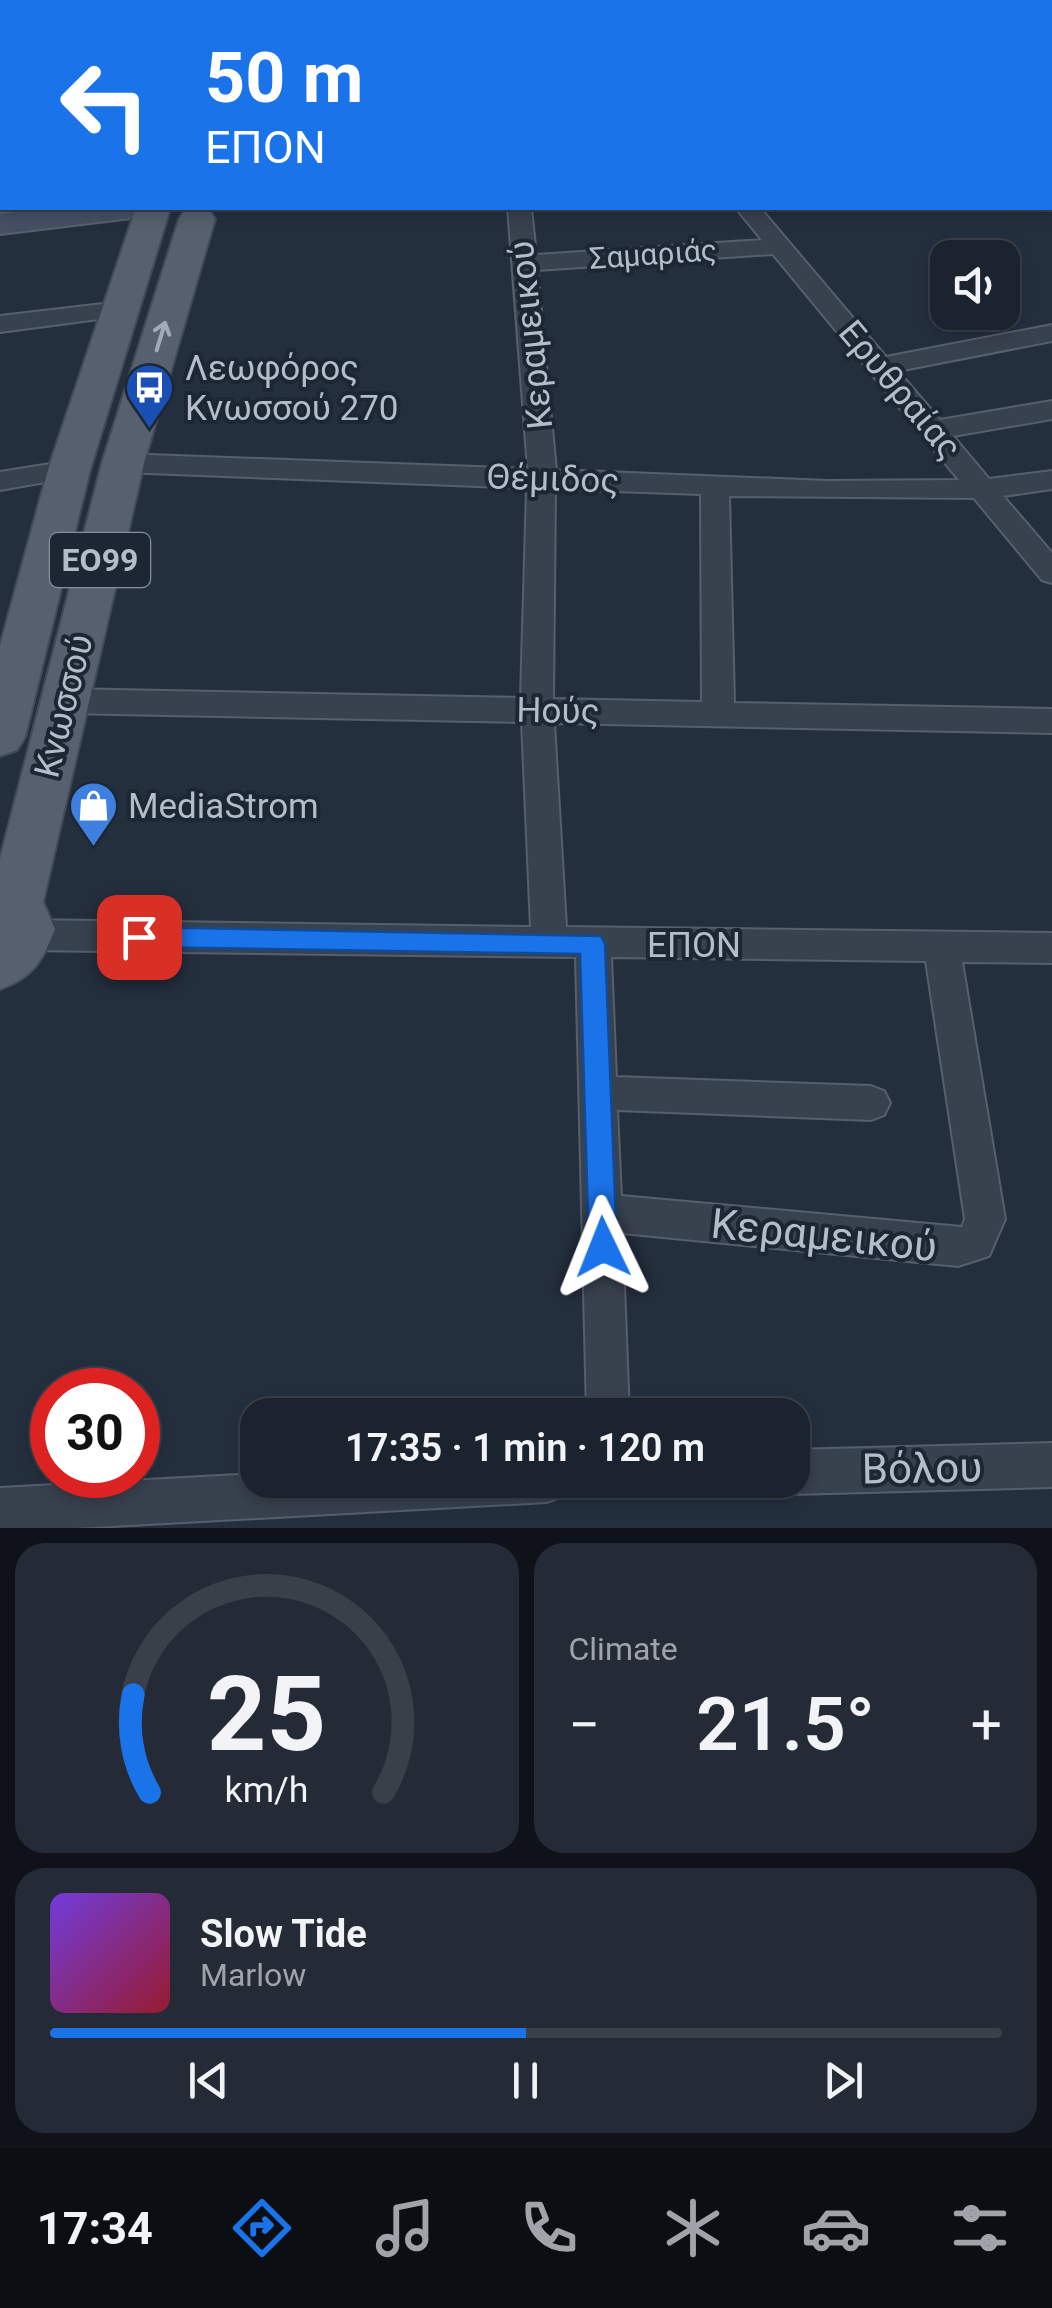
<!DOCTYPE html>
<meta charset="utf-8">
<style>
body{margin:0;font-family:Roboto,sans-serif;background:#242b36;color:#f1f3f6;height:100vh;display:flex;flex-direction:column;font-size:38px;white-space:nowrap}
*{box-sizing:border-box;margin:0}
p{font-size:32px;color:#a0a4aa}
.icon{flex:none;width:55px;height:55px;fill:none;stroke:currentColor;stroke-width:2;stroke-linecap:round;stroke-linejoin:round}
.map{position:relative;height:1528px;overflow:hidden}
.sheet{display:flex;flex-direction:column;gap:15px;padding:15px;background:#0f1319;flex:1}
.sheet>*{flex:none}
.top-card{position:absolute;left:0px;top:0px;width:1052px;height:210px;box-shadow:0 5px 15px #0003,0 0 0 2px #39404a;background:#1a73e8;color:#fff;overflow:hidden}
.buttons{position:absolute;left:930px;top:240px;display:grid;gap:20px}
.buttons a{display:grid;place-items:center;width:90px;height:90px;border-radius:20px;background:#1b232e;box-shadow:0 5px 15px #0003,0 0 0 2px #39404a;font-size:50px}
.speed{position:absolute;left:30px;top:1368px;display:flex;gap:20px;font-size:50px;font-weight:700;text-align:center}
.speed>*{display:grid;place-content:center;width:130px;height:130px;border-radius:50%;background:#1b232e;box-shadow:0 5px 15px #0003,0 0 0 2px #39404a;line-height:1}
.speed .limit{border:15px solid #d22;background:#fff;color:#111}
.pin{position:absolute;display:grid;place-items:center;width:85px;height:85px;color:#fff;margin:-42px;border-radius:20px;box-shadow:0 5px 15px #0006}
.me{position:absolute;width:110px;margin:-55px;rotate:358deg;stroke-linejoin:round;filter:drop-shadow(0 0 8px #0008)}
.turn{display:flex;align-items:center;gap:35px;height:210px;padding:0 40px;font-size:45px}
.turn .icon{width:130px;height:130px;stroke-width:2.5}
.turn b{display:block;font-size:70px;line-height:85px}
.big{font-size:75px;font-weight:600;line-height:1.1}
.sheet .card{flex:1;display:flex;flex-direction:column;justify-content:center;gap:15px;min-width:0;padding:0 35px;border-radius:30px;background:#242b36}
.sheet .dial{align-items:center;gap:0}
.dial svg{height:260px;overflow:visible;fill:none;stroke:#39404a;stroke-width:7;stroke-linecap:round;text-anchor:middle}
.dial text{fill:#f1f3f6;stroke:none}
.song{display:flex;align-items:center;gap:30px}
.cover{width:120px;height:120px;border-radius:15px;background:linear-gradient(135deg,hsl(260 70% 55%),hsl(350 70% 35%))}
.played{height:10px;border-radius:5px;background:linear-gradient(90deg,#1a73e8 50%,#39404a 50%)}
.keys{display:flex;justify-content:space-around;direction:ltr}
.heat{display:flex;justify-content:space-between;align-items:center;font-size:55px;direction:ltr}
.sheet .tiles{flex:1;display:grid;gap:15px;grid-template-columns:1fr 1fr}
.card:last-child{grid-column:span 2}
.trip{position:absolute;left:240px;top:1398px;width:570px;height:100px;border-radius:30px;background:#1b232e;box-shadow:0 5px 15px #0003,0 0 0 2px #39404a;font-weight:600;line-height:100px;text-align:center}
.tab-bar{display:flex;height:160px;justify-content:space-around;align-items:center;background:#0b0e12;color:#a0a4aa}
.tab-bar .icon{width:70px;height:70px}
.tab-bar .current{color:#1a73e8}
.tab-bar b{font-size:45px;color:#f1f3f6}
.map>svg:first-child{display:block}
</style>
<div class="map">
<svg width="1052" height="1528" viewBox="0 0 1052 1528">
<rect width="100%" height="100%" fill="#242f3e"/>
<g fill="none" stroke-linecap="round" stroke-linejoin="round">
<defs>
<g id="street">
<path d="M568,0H589L590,2H570Z"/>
<path d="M852,0H874L875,2H854Z"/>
<path d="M2,93V107L0,108V94Z"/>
<path d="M1050,178L1052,179V195H1050Z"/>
<path d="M508,208H531L536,255L762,240L736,208H760L886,357L1052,325V341L898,371L940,420L1052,401V419L953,436L989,479L1052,471V489L1003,496L1052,553V583L1042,580L974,498L729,496L734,703L1052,709V733L554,723L566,927L1052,933V963L962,962L1005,1219L989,1256L958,1266L622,1233L629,1415H587L576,957L27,950L15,945L9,935L15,925L27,920L531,927L522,722L64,713L53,709L48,701L53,693L64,689L521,698L527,488L123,472L113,469L109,463L113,457L123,454L528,469ZM773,254L959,480L827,481L556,470L537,270ZM555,489L701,494L702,702L553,699ZM611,957L926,961L965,1219L962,1227L621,1196L617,1110L871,1120L884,1115L890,1103L884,1091L871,1086L616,1077Z"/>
<path d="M120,302L133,310L129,315L0,332V316Z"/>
<path d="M69,461L79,464L83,470L79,476L0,490V472Z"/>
<path d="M1052,1443V1487L792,1494L777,1487L773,1480H792V1450Z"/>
<path d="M258,1474V1480H569L563,1496L547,1502L76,1528H0V1488Z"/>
</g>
<g id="secondary">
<rect x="1050" y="139" width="2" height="18"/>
<path d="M55,208H148L144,215L132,218L0,234V214Z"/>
</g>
<g id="primary">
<path d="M137,0H169V2H138Z"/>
<path d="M174,0H206V2H175Z"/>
<path d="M136,208H166L169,212L90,470L25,737L17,750L0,756V646L48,470Z"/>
<path d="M197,208L210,211L215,219L144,463L43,902L55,929C43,960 33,978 0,989V859L102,463L179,219L184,211Z"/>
</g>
</defs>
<use href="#street" stroke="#565f6c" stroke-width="4"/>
<use href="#secondary" stroke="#565f6c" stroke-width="4"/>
<use href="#primary" stroke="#414a57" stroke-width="4"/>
<use href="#street" fill="#38414e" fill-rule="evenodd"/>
<use href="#secondary" fill="#465061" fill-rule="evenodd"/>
<use href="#primary" fill="#56606e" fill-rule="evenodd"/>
</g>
<defs><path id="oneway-shaft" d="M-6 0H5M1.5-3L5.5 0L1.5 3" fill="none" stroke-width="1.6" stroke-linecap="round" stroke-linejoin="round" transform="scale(2.5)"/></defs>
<use stroke="#a1aab7" href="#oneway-shaft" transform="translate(161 336) rotate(-73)"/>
<path fill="#1a73e8" stroke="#114b97" stroke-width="2.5" d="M139,927L601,936L605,944L617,1247L613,1256L603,1260L593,1256L589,1247L580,954L139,947L130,944L126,937L130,930Z"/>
<defs>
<symbol id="bus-pin" viewBox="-11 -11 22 30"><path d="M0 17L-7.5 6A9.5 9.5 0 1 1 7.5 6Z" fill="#1a4fb4" stroke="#1d2633"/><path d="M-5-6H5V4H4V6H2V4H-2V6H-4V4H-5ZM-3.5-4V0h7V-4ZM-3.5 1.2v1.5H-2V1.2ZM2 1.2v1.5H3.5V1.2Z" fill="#fff"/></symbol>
<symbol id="shop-pin" viewBox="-11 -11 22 30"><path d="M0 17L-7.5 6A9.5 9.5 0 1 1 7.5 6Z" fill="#3f7fe0" stroke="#1d2633"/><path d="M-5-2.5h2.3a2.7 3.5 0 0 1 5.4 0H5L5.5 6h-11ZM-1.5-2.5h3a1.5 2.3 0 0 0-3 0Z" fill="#fff"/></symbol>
</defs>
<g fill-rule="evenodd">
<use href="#bus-pin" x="122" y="360" width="55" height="75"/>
<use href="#shop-pin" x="66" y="778" width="55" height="75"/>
</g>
<g text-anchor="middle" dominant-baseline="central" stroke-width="8" stroke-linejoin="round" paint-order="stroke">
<g font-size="30" fill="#b4bcc9" stroke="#1d2633">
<text transform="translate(653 254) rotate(-4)">Σαμαριάς</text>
</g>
<rect fill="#1d2633" stroke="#878f9c" stroke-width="2.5" x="50" y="533" width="100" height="54" rx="8"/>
<g font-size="32" font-weight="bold" fill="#b4bcc9">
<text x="100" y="560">ΕΟ99</text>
</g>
<g font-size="35" fill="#b4bcc9" stroke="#1d2633">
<text transform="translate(531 335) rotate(-96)">Κεραμεικού</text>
<text transform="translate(900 390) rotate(50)">Ερυθραίας</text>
<text transform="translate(553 479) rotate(2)">Θέμιδος</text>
<text transform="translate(64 706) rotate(-76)">Κνωσσού</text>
<text transform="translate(558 711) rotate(1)">Ηούς</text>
<text x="694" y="945">ΕΠΟΝ</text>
</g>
<g font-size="35" fill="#b4bcc9" stroke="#1d2633" text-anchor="start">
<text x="185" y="368">Λεωφόρος<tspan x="185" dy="40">Κνωσσού 270</tspan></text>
<text x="128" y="806">MediaStrom</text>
</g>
<g font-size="42" fill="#b4bcc9" stroke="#1d2633">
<text transform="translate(824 1235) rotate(6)">Κεραμεικού</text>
<text transform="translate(922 1468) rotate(-1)">Βόλου</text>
</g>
</g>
</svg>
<div class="buttons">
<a><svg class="icon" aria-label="sound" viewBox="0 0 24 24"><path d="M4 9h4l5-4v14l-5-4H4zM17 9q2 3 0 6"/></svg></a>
</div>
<div class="speed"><div class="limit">30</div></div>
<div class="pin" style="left:139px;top:937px;background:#d93025"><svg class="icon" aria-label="arrive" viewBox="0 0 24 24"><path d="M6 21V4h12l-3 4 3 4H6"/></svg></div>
<svg class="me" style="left:603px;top:1247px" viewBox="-20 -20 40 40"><path d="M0-17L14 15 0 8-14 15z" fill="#1a73e8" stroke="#fff" stroke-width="4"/></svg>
<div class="trip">17:35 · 1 min · 120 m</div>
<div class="top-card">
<div class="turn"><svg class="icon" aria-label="left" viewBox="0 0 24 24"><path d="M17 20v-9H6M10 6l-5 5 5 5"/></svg><div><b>50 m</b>ΕΠΟΝ</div></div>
</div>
</div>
<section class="sheet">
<div class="tiles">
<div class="card dial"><svg viewBox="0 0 100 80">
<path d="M14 69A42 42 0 1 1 86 69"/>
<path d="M14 69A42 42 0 0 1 9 39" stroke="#1a73e8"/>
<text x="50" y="56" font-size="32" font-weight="700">25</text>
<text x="50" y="72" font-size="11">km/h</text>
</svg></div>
<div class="card"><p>Climate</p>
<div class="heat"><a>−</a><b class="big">21.5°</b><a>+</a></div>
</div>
<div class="card">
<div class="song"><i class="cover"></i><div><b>Slow Tide</b><p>Marlow</p></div></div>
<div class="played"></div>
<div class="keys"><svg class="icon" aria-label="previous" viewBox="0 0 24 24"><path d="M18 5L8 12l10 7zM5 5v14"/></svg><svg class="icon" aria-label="pause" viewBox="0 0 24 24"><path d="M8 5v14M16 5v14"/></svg><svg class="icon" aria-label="next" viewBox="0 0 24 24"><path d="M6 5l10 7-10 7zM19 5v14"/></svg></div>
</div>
</div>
</section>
<nav class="tab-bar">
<b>17:34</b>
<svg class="icon current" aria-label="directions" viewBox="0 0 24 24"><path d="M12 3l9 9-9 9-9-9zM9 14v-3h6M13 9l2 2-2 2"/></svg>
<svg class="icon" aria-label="music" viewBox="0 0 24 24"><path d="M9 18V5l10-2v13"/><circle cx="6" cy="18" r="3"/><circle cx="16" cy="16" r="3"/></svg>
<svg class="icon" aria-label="phone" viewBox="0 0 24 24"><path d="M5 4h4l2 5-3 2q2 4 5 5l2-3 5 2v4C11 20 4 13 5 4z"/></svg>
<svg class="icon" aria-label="climate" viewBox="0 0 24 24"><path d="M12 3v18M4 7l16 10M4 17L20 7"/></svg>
<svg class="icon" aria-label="car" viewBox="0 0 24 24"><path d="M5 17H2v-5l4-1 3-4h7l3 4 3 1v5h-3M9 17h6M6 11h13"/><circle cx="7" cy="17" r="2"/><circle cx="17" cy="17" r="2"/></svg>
<svg class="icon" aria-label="filters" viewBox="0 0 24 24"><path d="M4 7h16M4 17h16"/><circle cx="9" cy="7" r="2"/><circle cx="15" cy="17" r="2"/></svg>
</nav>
